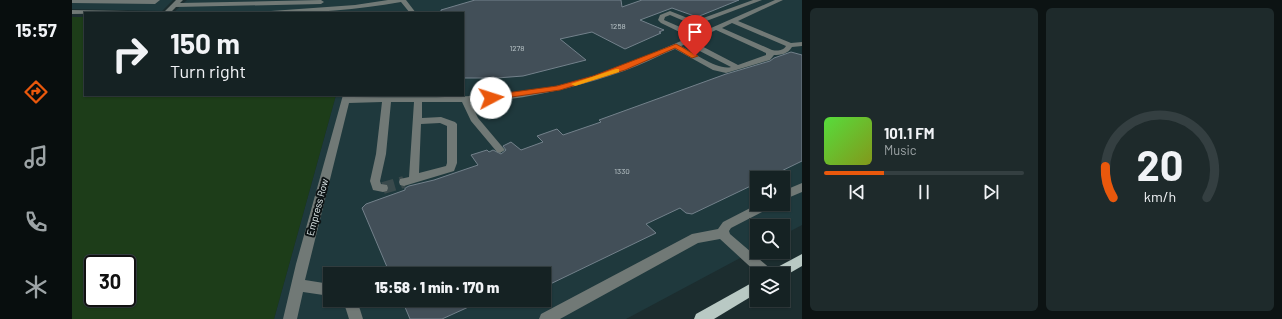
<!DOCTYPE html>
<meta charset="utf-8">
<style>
body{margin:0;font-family:Barlow,sans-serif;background:#1e2a2b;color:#f1f3f6;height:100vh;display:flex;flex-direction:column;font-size:15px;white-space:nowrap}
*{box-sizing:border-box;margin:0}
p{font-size:13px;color:#9da4a6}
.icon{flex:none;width:22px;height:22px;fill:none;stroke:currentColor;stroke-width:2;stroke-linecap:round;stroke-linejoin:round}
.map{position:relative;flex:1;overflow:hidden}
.side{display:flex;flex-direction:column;gap:8px;padding:8px;background:#0c1313;width:480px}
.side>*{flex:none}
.hud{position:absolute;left:12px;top:12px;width:380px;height:84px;border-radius:0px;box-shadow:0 1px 3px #0004,0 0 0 1px #343f41;background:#152223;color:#f1f3f6;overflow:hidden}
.tools{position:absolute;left:678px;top:171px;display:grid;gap:8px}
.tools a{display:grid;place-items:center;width:40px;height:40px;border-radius:0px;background:#152223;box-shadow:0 1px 3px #0004,0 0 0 1px #343f41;font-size:20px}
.speed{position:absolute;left:12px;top:255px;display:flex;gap:8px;font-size:20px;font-weight:700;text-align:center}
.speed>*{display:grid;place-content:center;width:52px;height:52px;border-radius:50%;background:#152223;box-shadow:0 1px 3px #0004,0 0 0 1px #343f41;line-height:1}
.speed .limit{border:2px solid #111;border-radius:6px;background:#fff;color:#111}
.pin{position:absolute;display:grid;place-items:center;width:34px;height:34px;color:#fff;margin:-41px -17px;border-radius:50% 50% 50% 0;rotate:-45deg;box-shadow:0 0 4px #0007}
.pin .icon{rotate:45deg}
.me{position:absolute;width:44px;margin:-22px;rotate:85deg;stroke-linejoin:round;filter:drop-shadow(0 0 3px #0008)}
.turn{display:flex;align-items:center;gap:14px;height:84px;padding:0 20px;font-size:18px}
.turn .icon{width:52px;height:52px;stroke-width:2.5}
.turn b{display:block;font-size:28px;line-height:34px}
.side .tile{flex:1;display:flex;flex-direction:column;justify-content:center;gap:6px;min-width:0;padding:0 14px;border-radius:6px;background:#1e2a2b}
.side .dial{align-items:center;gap:0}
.dial svg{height:104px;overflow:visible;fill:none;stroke:#343f41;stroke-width:7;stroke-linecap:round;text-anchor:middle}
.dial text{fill:#f1f3f6;stroke:none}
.song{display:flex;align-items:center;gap:12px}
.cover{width:48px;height:48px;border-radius:6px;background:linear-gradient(135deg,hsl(110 70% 55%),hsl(70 70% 35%))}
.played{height:4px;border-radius:2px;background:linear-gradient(90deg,#ea580c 30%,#343f41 30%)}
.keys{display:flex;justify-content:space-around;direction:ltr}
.side .tiles{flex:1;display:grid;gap:8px;grid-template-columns:repeat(2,1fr)}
.trip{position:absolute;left:251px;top:267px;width:228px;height:40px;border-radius:0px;background:#152223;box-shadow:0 1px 3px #0004,0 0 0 1px #343f41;font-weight:800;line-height:40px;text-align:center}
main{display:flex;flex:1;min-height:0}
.tabs{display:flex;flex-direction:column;width:72px;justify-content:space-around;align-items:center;background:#080e0e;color:#9da4a6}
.tabs .icon{width:28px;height:28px}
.tabs .current{color:#ea580c}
.tabs b{font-size:18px;color:#f1f3f6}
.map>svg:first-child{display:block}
</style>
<main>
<nav class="tabs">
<b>15:57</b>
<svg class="icon current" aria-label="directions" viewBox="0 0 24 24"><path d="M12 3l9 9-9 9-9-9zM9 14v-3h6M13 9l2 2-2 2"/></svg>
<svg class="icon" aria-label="music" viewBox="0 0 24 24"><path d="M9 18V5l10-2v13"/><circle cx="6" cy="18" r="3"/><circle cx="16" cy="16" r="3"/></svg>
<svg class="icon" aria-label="phone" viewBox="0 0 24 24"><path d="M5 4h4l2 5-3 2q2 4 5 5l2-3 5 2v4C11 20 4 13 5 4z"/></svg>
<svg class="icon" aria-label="climate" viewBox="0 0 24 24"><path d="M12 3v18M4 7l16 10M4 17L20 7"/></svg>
</nav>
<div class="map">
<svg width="730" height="319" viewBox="0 0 730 319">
<rect width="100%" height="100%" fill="#1c2d2f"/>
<g fill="#1f393d" fill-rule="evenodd">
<path d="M0,0H101L90,11L0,9Z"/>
<path d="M115,0H730V225L711,235V226H685V249L554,319H202L264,95H391V13H101ZM685,178H711V204H685ZM258,274H472V300H258Z"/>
</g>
<path fill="#1d3d19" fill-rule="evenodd" d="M0,17H13V95H264L202,319H0ZM21,264H55V298H21Z"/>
<g fill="#424f58" stroke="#73818b">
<path d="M403,0H549L550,7L570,0H667L625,17L600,8L568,20L592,30L587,32L589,33L553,49L520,32L488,39L514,60L451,76L425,78H391V13H369V10Z"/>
<path d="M719,52L730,55V161L695,178H685V183L620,214L614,213L608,208L574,224L584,233L472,287V274H318L290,208L294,204L333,190V188L337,186L362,180L406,165L399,155L415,150L417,152L421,150L429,154L434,150L431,146L439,142L449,150L471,142L465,136L485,129L491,135L529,122L527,120L654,74L698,61L702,58Z"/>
<path d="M330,300H412L370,319H338Z"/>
</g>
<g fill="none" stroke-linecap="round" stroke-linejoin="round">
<path stroke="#3a4a4c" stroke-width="9" stroke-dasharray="9 4.5" stroke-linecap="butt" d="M329,183L332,182"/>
<path stroke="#3a4a4c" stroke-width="12" stroke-dasharray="12 6" stroke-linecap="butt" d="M311,188L332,182"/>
<g fill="#717976" fill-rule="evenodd">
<path d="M0,0H88L83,4L0,3Z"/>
<path d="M104,0H111L108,3L249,0L252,2L249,4L104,7L98,13H91Z"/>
<path d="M316,0H334L344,13H338L329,2C285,10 241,13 196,13L199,11L283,5Z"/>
<path d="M681,0H690L629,23L639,28L703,0H711L666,21L719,43L730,42V46L720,47C716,54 709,55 702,55L698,60L654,73L641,70L603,49C586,56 569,65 552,71C503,88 450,101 398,102L406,118L433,150L428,153L425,152L399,121L390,102H350V118L369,117L383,122L385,124V163L382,171L332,186L328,185L327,182L328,179L337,177L342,102H319L314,154L308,181L309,184L315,185L316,188L315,191L311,192L301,190L298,181L304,154L310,102L277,103L233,280L258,284V296L231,292L225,319H211L224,264L271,95H279V97C347,97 417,100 484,86C531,76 574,56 618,37L589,23L586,20L588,15L598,11L623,21ZM598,15L633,30L624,34L592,20L593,17ZM660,23L714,46C711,51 705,51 700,50L650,28ZM644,30L694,53V55L666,65L620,41ZM614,44L659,67C647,71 620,52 609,46ZM368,123L375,126V163L374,166L347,173L349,124Z"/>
<path d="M0,10L56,11L59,13L0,14Z"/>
<path d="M730,183V192L711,200V191Z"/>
<path d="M686,204H702L700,207L659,228L657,231L658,234L700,270L701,274H686L648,239L626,243L488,319H467L469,314L620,234L646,229L651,222Z"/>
<path d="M271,300H285L291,319H277Z"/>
</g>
<g fill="#b9c9c4" fill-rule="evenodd">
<path d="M730,254V266L711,277V274H699L700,270Z"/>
<path d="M685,280V293L642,319H622L624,314Z"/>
</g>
</g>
<path fill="#ea580c" stroke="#983908" d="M604,44L626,56L620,58L603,48L553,70L488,90L419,100L415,98L419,95L485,86L521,76Z"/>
<path fill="#f59e0b" d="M544,69H547V72L503,86L499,84Z"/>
<g text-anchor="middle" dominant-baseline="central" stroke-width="4" stroke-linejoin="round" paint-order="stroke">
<g font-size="8" fill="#bdc8cb">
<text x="546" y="26">1258</text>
<text x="445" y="48">1278</text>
<text x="550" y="171">1330</text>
</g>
<g font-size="10" fill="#e6f0f1" stroke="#0c1314">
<text transform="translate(245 207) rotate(-75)">Empress Row</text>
</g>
</g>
</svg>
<div class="tools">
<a><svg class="icon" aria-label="sound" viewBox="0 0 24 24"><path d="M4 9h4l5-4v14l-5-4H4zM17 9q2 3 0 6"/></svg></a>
<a><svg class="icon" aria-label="search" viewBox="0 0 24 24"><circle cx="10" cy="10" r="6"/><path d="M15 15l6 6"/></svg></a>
<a><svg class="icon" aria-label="layers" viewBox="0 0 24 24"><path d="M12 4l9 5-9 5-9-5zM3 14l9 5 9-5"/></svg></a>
</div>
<div class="speed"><div class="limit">30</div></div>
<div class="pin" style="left:623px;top:56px;background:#d93025"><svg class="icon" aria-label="arrive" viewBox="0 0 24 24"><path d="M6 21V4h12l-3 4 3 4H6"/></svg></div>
<svg class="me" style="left:419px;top:98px" viewBox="-20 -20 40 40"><circle r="19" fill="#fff"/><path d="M0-13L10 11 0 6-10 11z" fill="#ea580c"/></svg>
<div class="trip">15:58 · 1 min · 170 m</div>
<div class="hud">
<div class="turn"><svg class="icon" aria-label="right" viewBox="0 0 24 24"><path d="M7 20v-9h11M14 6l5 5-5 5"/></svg><div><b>150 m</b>Turn right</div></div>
</div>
</div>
<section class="side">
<div class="tiles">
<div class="tile">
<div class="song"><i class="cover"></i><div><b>101.1 FM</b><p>Music</p></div></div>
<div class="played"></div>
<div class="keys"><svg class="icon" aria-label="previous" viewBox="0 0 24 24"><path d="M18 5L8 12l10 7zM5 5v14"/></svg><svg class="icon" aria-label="pause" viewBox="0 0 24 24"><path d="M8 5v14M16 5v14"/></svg><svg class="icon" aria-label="next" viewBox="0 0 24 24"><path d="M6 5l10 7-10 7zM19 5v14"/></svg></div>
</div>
<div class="tile dial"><svg viewBox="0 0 100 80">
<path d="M14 69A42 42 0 1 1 86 69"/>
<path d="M14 69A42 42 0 0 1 8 45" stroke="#ea580c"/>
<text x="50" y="56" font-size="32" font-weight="700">20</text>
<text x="50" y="72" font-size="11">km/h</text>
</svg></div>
</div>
</section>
</main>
